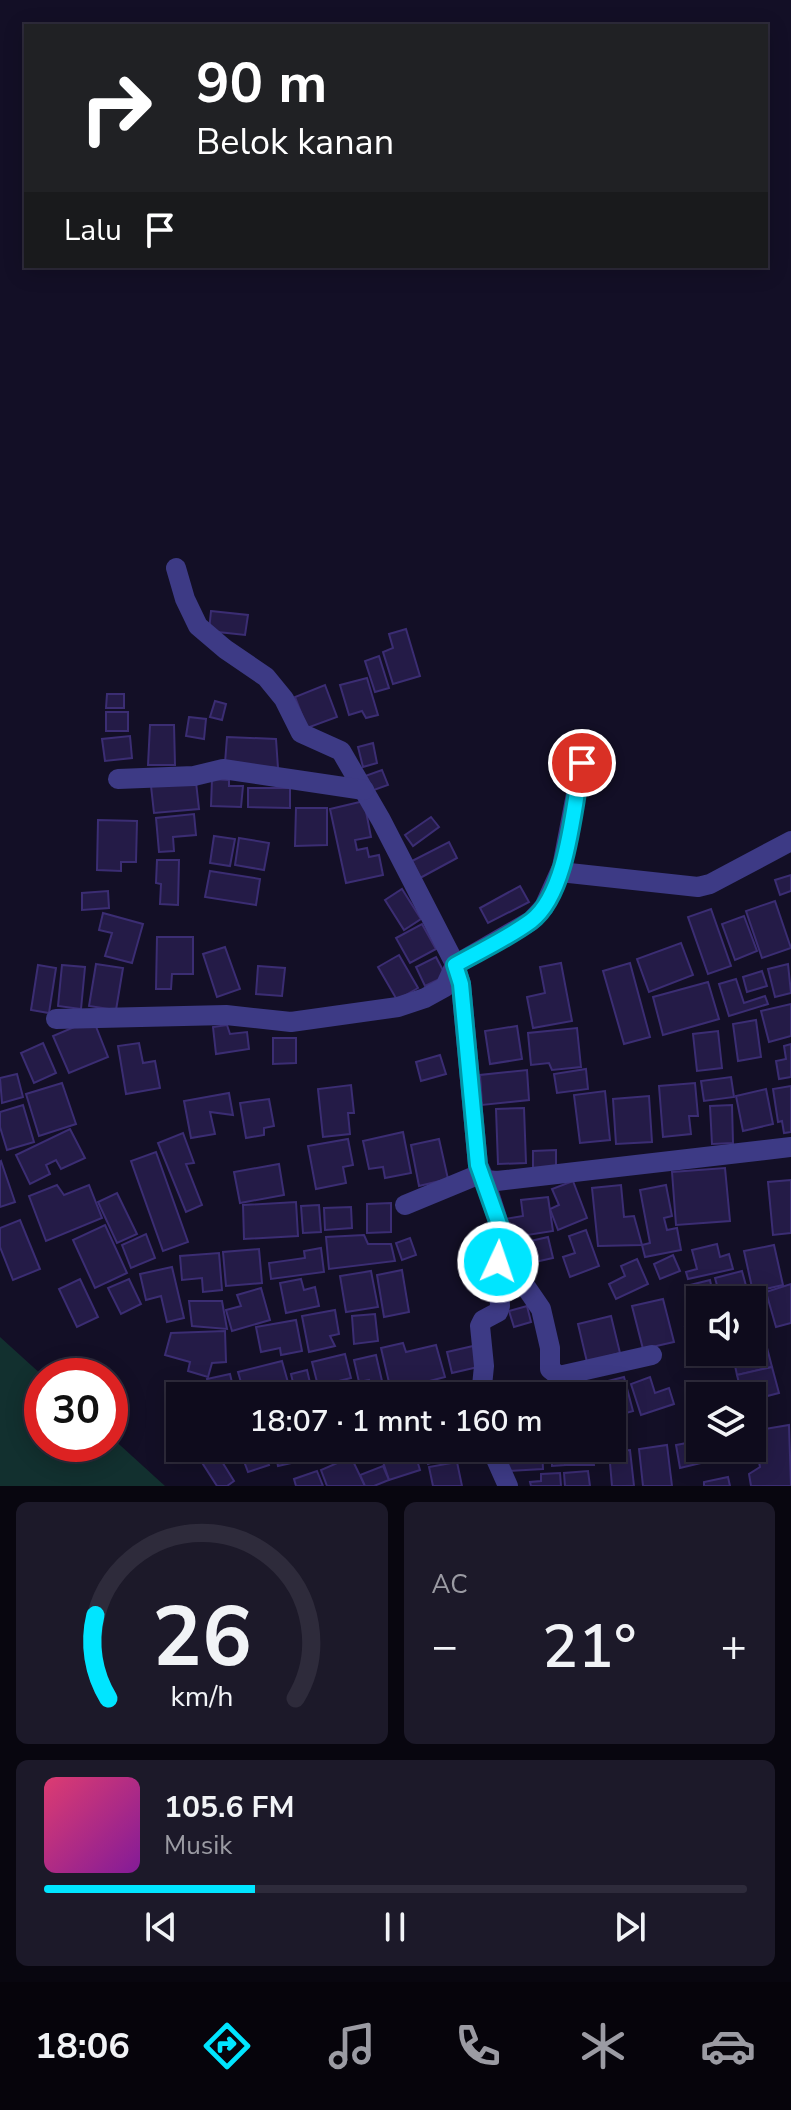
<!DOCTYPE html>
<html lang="id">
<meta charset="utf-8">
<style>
body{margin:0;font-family:"Nunito Sans",sans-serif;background:#1c1929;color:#f1f3f6;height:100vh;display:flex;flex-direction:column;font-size:30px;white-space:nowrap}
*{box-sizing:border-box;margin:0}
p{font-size:26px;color:#9b9ba3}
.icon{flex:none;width:44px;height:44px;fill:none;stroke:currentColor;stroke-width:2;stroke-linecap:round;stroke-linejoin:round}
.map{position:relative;height:1486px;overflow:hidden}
.sheet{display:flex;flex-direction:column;gap:16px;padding:16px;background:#08060f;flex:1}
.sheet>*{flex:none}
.hud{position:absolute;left:24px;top:24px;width:744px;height:244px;border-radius:0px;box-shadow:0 4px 20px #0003,0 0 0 2px #2e2b3b;background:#202124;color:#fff;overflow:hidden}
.fabs{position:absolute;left:686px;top:1286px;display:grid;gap:16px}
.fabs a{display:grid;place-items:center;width:80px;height:80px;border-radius:0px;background:#0e0b1c;box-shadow:0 4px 20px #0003,0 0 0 2px #2e2b3b;font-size:40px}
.speed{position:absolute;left:24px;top:1358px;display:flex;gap:16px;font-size:40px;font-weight:700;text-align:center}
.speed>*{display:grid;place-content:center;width:104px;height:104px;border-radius:50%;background:#0e0b1c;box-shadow:0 4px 20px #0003,0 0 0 2px #2e2b3b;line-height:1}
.speed .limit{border:12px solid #d22;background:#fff;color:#111}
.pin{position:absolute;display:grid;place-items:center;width:68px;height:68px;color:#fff;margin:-34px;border:4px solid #fff;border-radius:50%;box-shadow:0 2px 8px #0007}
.me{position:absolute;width:88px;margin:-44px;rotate:3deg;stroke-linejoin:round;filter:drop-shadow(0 0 6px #0008)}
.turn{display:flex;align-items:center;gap:28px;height:168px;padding:0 40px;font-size:36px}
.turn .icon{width:104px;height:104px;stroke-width:2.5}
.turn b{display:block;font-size:56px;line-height:68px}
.then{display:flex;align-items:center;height:76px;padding:0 40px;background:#0003;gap:16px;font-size:30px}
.big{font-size:60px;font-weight:600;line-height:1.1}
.sheet .tile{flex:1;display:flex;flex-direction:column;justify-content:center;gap:12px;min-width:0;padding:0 28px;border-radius:12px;background:#1c1929}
.sheet .dial{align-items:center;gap:0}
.dial svg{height:208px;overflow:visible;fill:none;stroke:#2e2b3b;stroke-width:7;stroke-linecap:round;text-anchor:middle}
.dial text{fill:#f1f3f6;stroke:none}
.song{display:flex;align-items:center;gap:24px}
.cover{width:96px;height:96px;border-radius:12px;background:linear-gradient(135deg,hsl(340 70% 55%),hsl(290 70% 35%))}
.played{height:8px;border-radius:4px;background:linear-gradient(90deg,#00e5ff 30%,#2e2b3b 30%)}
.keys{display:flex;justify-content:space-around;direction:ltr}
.heat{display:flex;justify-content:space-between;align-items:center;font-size:44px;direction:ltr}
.sheet .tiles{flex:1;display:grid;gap:16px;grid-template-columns:1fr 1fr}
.tile:last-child{grid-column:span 2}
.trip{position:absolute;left:166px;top:1382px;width:460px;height:80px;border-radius:0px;background:#0e0b1c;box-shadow:0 4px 20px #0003,0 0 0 2px #2e2b3b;font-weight:600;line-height:80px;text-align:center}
.tabs{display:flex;height:128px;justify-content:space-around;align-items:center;background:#06040b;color:#9b9ba3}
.tabs .icon{width:56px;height:56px}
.tabs .selected{color:#00e5ff}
.tabs b{font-size:36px;color:#f1f3f6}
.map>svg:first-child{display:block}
</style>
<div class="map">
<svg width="791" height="1486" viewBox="0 0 791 1486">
<rect width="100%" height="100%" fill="#130f26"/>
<path fill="#12302f" d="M0,1337L43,1376L42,1444H110V1436L165,1486H0Z"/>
<g fill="#241b47" stroke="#3b2d73" stroke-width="2">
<path d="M211,611L248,615L245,635L209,631Z"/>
<path d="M406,629L420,676L393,684L383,652L393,648L389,634Z"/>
<path d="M379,656L389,688L375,692L365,661Z"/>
<path d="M367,678L378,715L366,718L362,711L349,715L340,685Z"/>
<path d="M325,685L337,717L307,728L295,697Z"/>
<path d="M107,694H124V708H106Z"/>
<path d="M215,701L226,704L222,720L210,717Z"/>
<rect x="106" y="712" width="22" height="19"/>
<path d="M189,717L206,719L204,739L186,736Z"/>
<path d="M150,725H174L175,765H148Z"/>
<path d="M130,736L132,758L105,761L102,739Z"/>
<path d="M227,737L276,739L278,768L225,763Z"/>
<path d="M373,743L377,763L363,767L358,747Z"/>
<path d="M382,770L388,785L371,791L365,776Z"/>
<path d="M212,779L229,780V786H243L241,807L211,806Z"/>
<path d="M196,782L199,809L154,813L151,786Z"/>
<path d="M248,788H290V808L248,807Z"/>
<path d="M364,801L371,837L355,840L357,850L367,848L369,857L379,855L383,875L346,883L330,809Z"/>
<path d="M296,808H327V845L295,846Z"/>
<path d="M194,814L196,835L173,837L174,851L159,852L156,818Z"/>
<path d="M431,817L439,827L413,846L405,835Z"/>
<path d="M98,820L137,821L136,862H121V871L97,870Z"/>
<path d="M214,836L235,839L230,866L210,863Z"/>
<path d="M239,838L269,843L264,870L235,865Z"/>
<path d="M449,842L457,858L420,878L412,861Z"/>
<path d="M157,860H179L178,905L160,904L161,884L156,883Z"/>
<path d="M210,871L260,879L256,905L205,897Z"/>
<path d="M791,875V891L780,895L775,880Z"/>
<path d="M520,886L529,902L488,923L480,908Z"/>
<path d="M402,889L421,919L404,930L385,900Z"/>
<path d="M108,891L109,908L82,910V893Z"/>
<path d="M775,901L791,948L762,958L746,911Z"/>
<path d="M711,909L731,966L708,974L688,917Z"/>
<path d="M103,913L143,924L132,963L105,956L112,933L99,930Z"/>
<path d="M744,916L757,951L735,960L722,924Z"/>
<path d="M422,924L436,949L410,963L396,938Z"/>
<path d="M157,937H193V974H172L171,989H156Z"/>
<path d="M681,943L693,975L649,992L637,959Z"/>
<path d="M225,947L240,989L217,997L203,954Z"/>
<path d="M399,955L418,988L397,1000L378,967Z"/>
<path d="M436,957L446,976L425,986L416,967Z"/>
<path d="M561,963L572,1021L533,1028L527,997L545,993L540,967Z"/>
<path d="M630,963L650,1037L624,1044L603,971Z"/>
<path d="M96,964L123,968L116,1010L89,1006Z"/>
<path d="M788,964L791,993L775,997L768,969Z"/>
<path d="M38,965L56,968L49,1013L31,1010Z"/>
<path d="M62,965L85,967L81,1009L58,1006Z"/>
<path d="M258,966L285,968L282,996L256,994Z"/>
<path d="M762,971L767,986L747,992L743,977Z"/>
<path d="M736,979L744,1003L765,996L768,1004L729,1016L719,984Z"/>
<path d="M708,982L719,1019L663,1035L653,997Z"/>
<path d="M791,1004V1036L769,1042L761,1011Z"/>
<path d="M93,1019L108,1057L69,1073L53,1036Z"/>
<path d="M756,1020L761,1057L738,1061L733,1024Z"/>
<path d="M227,1025L230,1034L247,1032L249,1049L216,1054L213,1027Z"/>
<path d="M517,1026L522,1059L490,1064L485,1031Z"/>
<path d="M577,1028L581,1067L552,1070L549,1063L531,1065L528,1033Z"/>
<path d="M718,1031L722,1068L697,1071L693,1034Z"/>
<path d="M273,1038H296V1063L273,1064Z"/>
<path d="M43,1043L56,1073L34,1083L21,1053Z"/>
<path d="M139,1043L143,1063L155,1061L160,1088L126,1094L118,1046Z"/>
<path d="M791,1044V1077L779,1079L776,1061L786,1059L784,1046Z"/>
<path d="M440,1055L446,1074L421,1081L416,1062Z"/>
<path d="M586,1069L588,1089L557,1093L554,1074Z"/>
<path d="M527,1070L529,1100L482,1105L480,1075Z"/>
<path d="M17,1074L23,1097L2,1103L0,1078Z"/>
<path d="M731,1077L734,1097L704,1101L701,1081Z"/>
<path d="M62,1083L76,1124L39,1136L26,1094Z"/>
<path d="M695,1083L698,1116H689L691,1134L663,1137L659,1086Z"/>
<path d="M351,1085L354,1113H348L350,1134L323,1137L318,1089Z"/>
<path d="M791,1086V1132L784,1133L782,1121L778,1122L773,1089Z"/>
<path d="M766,1089L773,1124L743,1131L736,1096Z"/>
<path d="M605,1091L610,1140L580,1143L574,1095Z"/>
<path d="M229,1093L233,1115L210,1112L215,1134L191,1138L184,1101Z"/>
<path d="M649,1096L652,1142L616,1144L613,1099Z"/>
<path d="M269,1099L274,1126L264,1128V1135L246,1138L240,1103Z"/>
<path d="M23,1105L34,1142L7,1150L0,1127V1112Z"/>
<path d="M732,1105L733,1143L712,1144L710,1106Z"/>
<path d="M524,1108L526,1163L498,1164L496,1109Z"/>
<path d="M70,1129L85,1158L61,1169L56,1160L46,1165L50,1174L30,1184L16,1155Z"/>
<path d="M403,1132L411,1173L385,1178L383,1167L369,1169L363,1141Z"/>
<path d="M183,1133L194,1163L186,1164L202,1205L186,1212L158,1143Z"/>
<path d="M348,1139L353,1165L343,1167L346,1183L316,1189L308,1146Z"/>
<path d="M439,1139L448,1179L419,1186L411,1145Z"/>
<path d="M556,1150V1168H533V1151Z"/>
<path d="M156,1152L188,1242L163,1251L131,1161Z"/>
<path d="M1,1161L15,1202L0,1207V1162Z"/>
<path d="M279,1164L284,1195L240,1203L234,1172Z"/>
<path d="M725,1168L730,1221L676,1225L672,1172Z"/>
<path d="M791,1180V1233L773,1235L768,1182Z"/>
<path d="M573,1181L587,1218L558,1230L550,1209L559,1205L552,1189Z"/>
<path d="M57,1185L64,1195L89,1185L102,1218L46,1241L29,1196Z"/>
<path d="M621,1185L624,1217L634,1216L642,1245L598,1246L592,1188Z"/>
<path d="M666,1185L672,1216L664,1218L667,1230L677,1228L681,1250L645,1257L642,1245L650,1243L640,1190Z"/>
<path d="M117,1193L137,1234L117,1243L98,1202Z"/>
<path d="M548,1197L553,1231L508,1238L505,1219L523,1216L521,1200Z"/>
<path d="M296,1202L298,1236L244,1239L243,1205Z"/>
<path d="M391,1203V1232L367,1233V1204Z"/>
<path d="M319,1205L321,1232L303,1233L301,1206Z"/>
<path d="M351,1207L352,1228L325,1230L324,1208Z"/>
<path d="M20,1220L40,1269L13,1280L0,1247V1228Z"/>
<path d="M105,1225L127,1273L95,1288L73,1240Z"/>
<path d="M586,1230L599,1266L570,1277L563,1257L575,1253L569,1236Z"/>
<path d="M146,1234L155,1258L131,1268L122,1245Z"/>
<path d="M364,1235L368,1244H391L395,1261L329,1269L326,1237Z"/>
<path d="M548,1237L553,1258L517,1266L513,1245Z"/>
<path d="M410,1238L416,1255L402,1260L396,1243Z"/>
<path d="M717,1244L720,1257L729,1254L733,1269L688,1279L686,1272L697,1269L692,1250Z"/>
<path d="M774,1245L783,1285L753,1292L744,1251Z"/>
<path d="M321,1248L324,1272L271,1279L269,1263L305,1258L304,1251Z"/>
<path d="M259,1249L262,1283L226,1286L223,1252Z"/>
<path d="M219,1253L222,1290L203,1292L202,1278L182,1280L180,1256Z"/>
<path d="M673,1255L680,1271L660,1279L654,1264Z"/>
<path d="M637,1259L648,1284L616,1299L609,1284L625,1276L621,1266Z"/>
<path d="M172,1267L184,1318L167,1322L161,1296L146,1300L140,1274Z"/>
<path d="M402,1270L409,1312L384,1317L377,1275Z"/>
<path d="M371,1271L378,1307L346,1312L340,1276Z"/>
<path d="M742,1271L748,1293L742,1294L743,1300H721L715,1278Z"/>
<path d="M80,1279L98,1317L77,1327L59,1289Z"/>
<path d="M129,1279L141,1304L121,1314L108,1288Z"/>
<path d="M301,1279L304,1290L315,1287L319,1306L286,1313L280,1283Z"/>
<path d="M710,1280L713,1294L693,1299L690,1285Z"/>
<path d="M791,1284V1323L776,1327L766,1292Z"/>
<path d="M261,1288L270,1320L232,1331L226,1310L241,1306L237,1295Z"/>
<path d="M663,1299L674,1342L643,1349L632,1306Z"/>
<path d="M189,1301H222L227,1329L192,1326Z"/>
<path d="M527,1306L531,1322L514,1327L509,1311Z"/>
<path d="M335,1310L339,1334L330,1336L335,1346L309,1352L302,1316Z"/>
<path d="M758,1312L765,1340L752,1343V1313Z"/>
<path d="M375,1314L378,1341L354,1344L352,1316Z"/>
<path d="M611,1316L620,1353L587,1362L578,1324Z"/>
<path d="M296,1320L302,1351L281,1355L280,1348L261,1352L256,1327Z"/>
<path d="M700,1323V1347L691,1349L685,1327Z"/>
<path d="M225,1331L226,1362L212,1363L208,1377L188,1371L190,1362L165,1355L171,1333Z"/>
<path d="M765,1340L772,1367L737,1375L732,1352H752V1343Z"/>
<path d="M403,1343L406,1352L436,1345L445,1377L391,1391L381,1348Z"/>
<path d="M473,1346L478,1367L452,1373L447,1352Z"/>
<path d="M345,1354L351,1378L318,1386L312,1362Z"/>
<path d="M376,1355L385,1394L372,1396L369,1380L359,1382L354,1360Z"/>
<path d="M282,1361L291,1393L280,1396H245L238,1372Z"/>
<path d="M772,1367L779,1393L752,1400V1396H742L737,1375Z"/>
<path d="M307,1370L311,1387L295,1391L291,1374Z"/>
<path d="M230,1374L234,1391L211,1396L207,1379Z"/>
<path d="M624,1377L633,1411L612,1417V1396H607L604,1382Z"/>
<path d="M650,1377L655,1393L669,1388L674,1404L641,1415L631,1384Z"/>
<path d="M731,1382L736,1396H700V1431L688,1397Z"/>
<path d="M445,1384L450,1396H413Z"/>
<path d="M789,1425L791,1486H751L749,1474L760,1467L753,1431Z"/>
<path d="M697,1441L701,1463L680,1468L676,1445Z"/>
<path d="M667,1445L672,1486H643L639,1449Z"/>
<path d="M239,1448H263L269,1465L248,1472Z"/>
<path d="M274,1448H316L318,1457L278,1466Z"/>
<path d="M386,1448H404L405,1452L414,1450L420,1470L389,1480L379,1450Z"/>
<path d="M422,1448H467L468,1449L428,1464Z"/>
<path d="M507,1448H542L543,1469L508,1471Z"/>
<path d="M592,1448L594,1465H565L563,1448Z"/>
<path d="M552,1449H563L565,1465L552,1466Z"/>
<path d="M630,1450L634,1486H612L609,1452Z"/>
<path d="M216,1452L234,1481L227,1486H217L201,1461Z"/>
<path d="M351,1457L365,1486H327L321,1470Z"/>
<path d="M457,1462L462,1486H433L429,1467Z"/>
<path d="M383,1466L389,1480L374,1486H365L360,1475Z"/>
<path d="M317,1471L323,1486H296L294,1479Z"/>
<path d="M588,1471L590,1486H565L564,1473Z"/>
<path d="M560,1473L561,1486H531L530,1482L541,1481V1474Z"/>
<path d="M728,1477L730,1486H704V1482Z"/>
</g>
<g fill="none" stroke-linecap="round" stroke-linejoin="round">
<g stroke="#3d3a85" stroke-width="20">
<path d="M176,568L185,599L198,626L225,649L266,677L284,699L301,733L341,751L381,820L453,960L461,984L478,1165L485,1180L497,1181L791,1147"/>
<path d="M118,779L194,776L223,769L364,790"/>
<path d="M560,872L698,887L710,884L791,841"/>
<path d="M56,1019L226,1015L291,1022L398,1007L425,998L445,987L455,965L531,921L544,907L562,867L582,763"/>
<path d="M485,1180L513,1268L541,1309L550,1348V1369L559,1376L652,1355"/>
<path d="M405,1205L480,1174"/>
<path d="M481,1396L484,1366L480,1326L483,1320L498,1312L500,1306L498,1262L506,1244"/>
<path d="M491,1448L508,1486"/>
</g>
</g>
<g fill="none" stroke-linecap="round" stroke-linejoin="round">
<defs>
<path id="route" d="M498,1262L506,1244L478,1165L461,984L455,965C480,951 508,938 531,921C568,893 573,807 582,763"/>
</defs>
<use href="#route" stroke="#0095a6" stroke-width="20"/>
<use href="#route" stroke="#00e5ff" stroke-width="14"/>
</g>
</svg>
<div class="fabs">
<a><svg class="icon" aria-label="sound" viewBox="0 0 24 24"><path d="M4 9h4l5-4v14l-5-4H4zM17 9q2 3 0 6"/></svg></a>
<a><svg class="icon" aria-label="layers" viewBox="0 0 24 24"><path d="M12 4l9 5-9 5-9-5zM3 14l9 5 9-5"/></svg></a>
</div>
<div class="speed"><div class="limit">30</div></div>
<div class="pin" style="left:582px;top:763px;background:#d93025"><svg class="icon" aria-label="arrive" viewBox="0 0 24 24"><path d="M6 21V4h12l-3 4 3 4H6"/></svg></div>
<svg class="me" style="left:498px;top:1262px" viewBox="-20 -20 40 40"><circle r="17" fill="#00e5ff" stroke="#fff" stroke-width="3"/><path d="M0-11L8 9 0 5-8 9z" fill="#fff"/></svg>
<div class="trip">18:07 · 1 mnt · 160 m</div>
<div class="hud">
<div class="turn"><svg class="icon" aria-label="right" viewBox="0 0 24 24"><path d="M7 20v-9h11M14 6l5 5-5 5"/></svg><div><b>90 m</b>Belok kanan</div></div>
<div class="then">Lalu<svg class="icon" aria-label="arrive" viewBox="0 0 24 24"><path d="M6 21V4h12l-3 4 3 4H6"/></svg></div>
</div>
</div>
<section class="sheet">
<div class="tiles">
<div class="tile dial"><svg viewBox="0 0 100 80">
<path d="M14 69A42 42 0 1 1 86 69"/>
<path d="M14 69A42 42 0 0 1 9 37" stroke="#00e5ff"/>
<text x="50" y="56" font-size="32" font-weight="700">26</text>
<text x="50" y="72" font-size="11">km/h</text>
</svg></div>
<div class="tile"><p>AC</p>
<div class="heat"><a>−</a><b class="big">21°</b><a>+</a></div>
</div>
<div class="tile">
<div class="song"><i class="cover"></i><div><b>105.6 FM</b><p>Musik</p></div></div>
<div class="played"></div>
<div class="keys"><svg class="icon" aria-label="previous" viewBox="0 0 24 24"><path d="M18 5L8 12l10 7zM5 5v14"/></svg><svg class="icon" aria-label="pause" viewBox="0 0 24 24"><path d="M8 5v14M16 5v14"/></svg><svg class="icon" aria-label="next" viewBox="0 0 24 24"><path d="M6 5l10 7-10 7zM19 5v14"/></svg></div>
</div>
</div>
</section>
<nav class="tabs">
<b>18:06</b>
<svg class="icon selected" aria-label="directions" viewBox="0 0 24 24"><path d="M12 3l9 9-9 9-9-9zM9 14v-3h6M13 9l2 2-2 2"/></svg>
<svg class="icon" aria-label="music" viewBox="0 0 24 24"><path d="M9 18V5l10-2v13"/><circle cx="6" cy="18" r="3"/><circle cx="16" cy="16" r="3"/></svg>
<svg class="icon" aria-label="phone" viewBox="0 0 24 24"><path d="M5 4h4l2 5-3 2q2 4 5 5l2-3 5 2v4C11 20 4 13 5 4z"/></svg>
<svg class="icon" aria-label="climate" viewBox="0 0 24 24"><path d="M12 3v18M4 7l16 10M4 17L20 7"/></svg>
<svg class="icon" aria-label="car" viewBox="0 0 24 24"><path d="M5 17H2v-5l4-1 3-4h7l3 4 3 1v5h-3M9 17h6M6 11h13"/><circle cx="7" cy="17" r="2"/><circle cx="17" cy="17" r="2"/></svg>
</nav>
